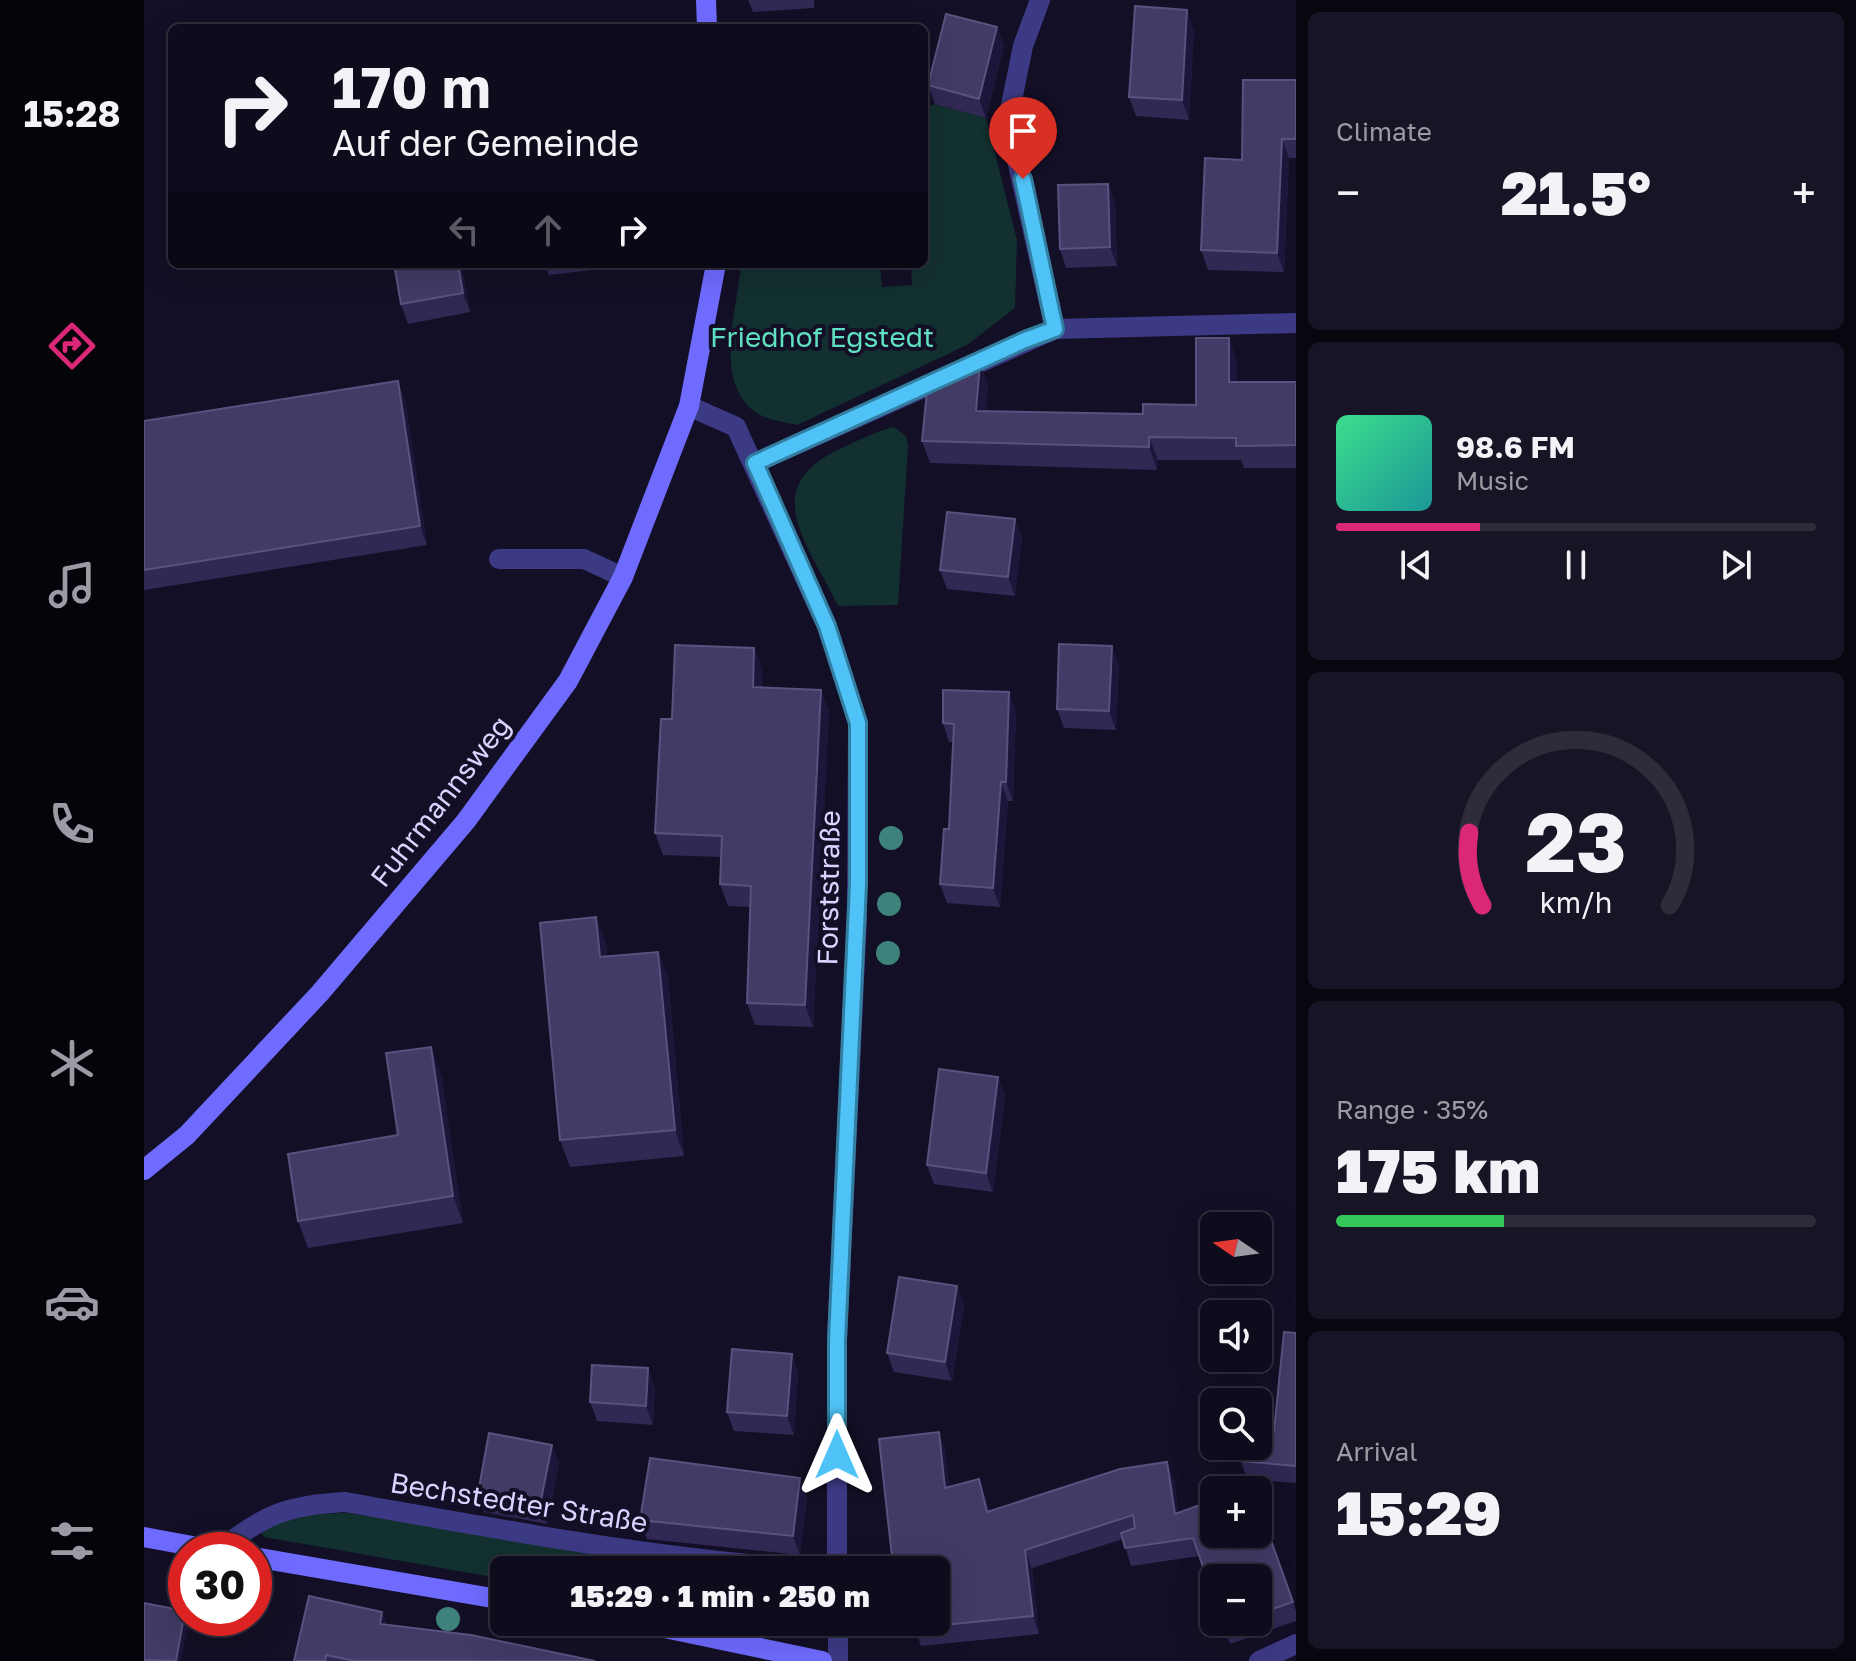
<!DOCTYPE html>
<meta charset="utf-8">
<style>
body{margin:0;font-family:"Golos Text",sans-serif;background:#171425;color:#f1f3f6;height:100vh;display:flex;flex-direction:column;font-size:30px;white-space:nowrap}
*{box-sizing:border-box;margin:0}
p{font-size:26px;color:#9b9ba3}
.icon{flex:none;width:44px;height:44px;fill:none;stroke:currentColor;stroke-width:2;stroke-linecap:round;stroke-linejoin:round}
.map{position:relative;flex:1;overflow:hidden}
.drawer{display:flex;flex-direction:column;gap:12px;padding:12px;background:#08060f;width:560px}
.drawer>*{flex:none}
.guide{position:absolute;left:24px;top:24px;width:760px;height:244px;border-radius:12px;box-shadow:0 8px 32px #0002,0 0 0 2px #2e2b3b;background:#0e0b1c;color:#f1f3f6;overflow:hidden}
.needle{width:52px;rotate:283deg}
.buttons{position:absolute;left:1056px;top:1212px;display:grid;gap:16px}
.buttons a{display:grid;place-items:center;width:72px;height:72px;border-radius:12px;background:#0e0b1c;box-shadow:0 8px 32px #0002,0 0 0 2px #2e2b3b;font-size:40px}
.speed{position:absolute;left:24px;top:1532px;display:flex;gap:16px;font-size:40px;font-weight:700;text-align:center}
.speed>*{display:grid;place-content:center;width:104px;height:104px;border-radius:50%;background:#0e0b1c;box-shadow:0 8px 32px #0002,0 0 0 2px #2e2b3b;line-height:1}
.speed .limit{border:12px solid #d22;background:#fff;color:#111}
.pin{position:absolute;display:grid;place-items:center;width:68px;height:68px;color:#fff;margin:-82px -34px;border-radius:50% 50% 50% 0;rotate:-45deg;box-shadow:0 0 8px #0007}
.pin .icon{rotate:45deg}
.me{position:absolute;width:88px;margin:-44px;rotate:0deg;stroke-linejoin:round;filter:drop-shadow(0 0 6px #0008)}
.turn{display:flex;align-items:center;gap:28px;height:168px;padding:0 32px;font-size:36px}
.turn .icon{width:104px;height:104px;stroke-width:2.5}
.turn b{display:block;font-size:56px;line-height:68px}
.lanes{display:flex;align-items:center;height:76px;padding:0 32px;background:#0003;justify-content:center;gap:40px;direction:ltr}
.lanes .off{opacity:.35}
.big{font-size:60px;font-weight:800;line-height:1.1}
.drawer .tile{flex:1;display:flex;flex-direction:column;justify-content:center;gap:12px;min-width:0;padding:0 28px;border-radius:12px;background:#171425}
.drawer .dial{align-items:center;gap:0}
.dial svg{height:208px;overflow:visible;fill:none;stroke:#2e2b3b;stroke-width:7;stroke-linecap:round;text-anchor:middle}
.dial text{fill:#f1f3f6;stroke:none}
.song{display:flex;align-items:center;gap:24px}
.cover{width:96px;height:96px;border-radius:12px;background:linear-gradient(135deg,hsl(150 70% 55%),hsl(180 70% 35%))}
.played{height:8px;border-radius:4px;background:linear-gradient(90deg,#db2777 30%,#2e2b3b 30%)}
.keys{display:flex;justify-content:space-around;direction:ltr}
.heat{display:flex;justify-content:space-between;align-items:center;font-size:44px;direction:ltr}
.charge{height:12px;border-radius:6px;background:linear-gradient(90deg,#34c759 35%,#2e2b3b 0)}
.trip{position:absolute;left:346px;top:1556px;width:460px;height:80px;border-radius:12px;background:#0e0b1c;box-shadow:0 8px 32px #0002,0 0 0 2px #2e2b3b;font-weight:800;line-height:80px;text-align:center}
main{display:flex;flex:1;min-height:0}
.menu{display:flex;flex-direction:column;width:144px;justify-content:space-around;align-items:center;background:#06040b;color:#9b9ba3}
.menu .icon{width:56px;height:56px}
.menu .selected{color:#db2777}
.menu b{font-size:36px;color:#f1f3f6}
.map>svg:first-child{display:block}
</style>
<main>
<nav class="menu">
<b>15:28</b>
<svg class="icon selected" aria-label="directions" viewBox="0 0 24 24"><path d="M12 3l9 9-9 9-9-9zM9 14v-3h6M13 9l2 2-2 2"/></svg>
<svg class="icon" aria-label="music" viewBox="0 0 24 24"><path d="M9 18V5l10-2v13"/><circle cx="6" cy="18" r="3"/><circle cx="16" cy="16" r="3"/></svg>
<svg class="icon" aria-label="phone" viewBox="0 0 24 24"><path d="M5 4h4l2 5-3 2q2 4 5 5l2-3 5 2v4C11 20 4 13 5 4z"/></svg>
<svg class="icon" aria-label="climate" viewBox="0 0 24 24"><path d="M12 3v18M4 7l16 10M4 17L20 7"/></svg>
<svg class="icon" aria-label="car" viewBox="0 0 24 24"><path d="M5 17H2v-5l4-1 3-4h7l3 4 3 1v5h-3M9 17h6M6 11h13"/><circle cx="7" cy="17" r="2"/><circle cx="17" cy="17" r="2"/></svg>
<svg class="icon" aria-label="filters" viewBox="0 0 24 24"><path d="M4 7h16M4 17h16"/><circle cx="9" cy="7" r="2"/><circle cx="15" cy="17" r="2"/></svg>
</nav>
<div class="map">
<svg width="1152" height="1661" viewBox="0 0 1152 1661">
<rect width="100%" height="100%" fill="#130f26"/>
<g fill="#12302f">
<path d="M791,104L842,118L873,240L871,308L823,345L653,425C640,422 623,420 611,412C568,379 594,309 597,264H736L738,287L768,285L767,264H780V258L785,257L780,108Z"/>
<path d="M750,427L762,436L764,446L754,605L694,606C664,543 612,487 698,448C715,440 732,431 750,427Z"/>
<path d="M205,1513L544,1570H360V1579L120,1537L116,1532L151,1515Z"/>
</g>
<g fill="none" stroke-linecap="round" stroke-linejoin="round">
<g stroke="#3d3a85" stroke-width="20">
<path d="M355,559H440L479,577"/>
<path d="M76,1550C120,1514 145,1505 201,1502C360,1530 517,1560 678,1570"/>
</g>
<g stroke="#3d3a85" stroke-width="20">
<path d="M896,0L879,46L864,120L911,329"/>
<path d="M545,406L592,427L683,626L714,723L713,918L693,1340V1570"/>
<path d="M611,463L911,329L1152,323"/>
<path d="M694,1622V1661"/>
<path d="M1115,1661L1152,1644"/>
</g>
<g stroke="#6f6bff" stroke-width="20">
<path d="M562,0L563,28"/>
<path d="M0,1170L43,1135L176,993L322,821L424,681L479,577L545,406L572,264"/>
<path d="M0,1537L70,1550"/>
<path d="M110,1557L360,1600"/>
<path d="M492,1622L678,1661"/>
</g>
</g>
<g fill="#3d827b">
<circle cx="747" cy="838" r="12"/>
<circle cx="745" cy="904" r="12"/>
<circle cx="744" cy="953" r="12"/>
<circle cx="304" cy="1619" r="12"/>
</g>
<g fill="#312854">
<path d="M604,0H670V8L609,12Z"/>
<path d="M853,27L860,46L842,118L791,104L784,85Z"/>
<path d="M1050,29L1045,120L992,116L985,97Z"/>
<path d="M1152,80V158H1145L1140,272L1064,270L1057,250Z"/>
<path d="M964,184L971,203L973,266L922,268L916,249Z"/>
<path d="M317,264L326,312L264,324L257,304Z"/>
<path d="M401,264H499L405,275Z"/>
<path d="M1093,361V382H1152V468H1100L1097,460H1014L1013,470L786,463L778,441L836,363L844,386L842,411L999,414L1052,405Z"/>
<path d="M261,400L283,545L0,590V421Z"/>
<path d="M871,519L878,538L871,596L803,589L796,570Z"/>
<path d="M610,648L618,670V687L677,690L685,712L669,1027L611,1025L603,1003L607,907L584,906L576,884L577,857L519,855L511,833L528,719Z"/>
<path d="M975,665L972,730L920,728L913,709Z"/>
<path d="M872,711L869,801H864L856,907L803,903L796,884L805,829L809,742H805L799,723Z"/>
<path d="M462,943L463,956L514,952L524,978L540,1156L426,1167L416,1140Z"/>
<path d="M297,1074L319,1223L164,1248L154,1221L254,1135Z"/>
<path d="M854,1077L861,1096L849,1192L790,1184L783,1165Z"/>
<path d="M813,1286L820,1305L808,1381L750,1372L743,1353Z"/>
<path d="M1152,1333V1483L1103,1479L1097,1461L1130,1431Z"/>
<path d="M648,1354L654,1373L650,1435L590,1431L583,1412Z"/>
<path d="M511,1387L509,1425L453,1421L446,1402Z"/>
<path d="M795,1432L801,1451L805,1486L842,1498L845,1512L1030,1480L1034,1512L1114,1503L1152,1611V1621L1086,1644L1078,1622H1114V1578L1055,1556L987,1566L979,1539L888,1568L895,1634L777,1646L771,1628L792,1570H750L749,1566Z"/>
<path d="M408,1445L415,1464L403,1524L340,1512L334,1493Z"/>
<path d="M656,1478L663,1497L656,1555L503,1539L496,1520Z"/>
<path d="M238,1612L243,1625L451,1661H150Z"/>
</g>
<g fill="#1d163a">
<path d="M1043,10L1050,29L1045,120L1038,100Z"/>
<path d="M853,27L860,46L842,118L835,99Z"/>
<path d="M1138,139L1145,158L1140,272L1133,253Z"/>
<path d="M964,184L971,203L973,266L966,247Z"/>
<path d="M314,264H317L326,312L319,293Z"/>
<path d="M1085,338L1093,361V405L1085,382Z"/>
<path d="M836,363L844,386L840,434L832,411Z"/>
<path d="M254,381L261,400L283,545L276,526Z"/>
<path d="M1005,437L1014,460L1013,470L1005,447Z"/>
<path d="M871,519L878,538L871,596L864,577Z"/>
<path d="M968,646L975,665L972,730L965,711Z"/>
<path d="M610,648L618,670L617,709L609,687Z"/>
<path d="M677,690L685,712L669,1027L661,1005Z"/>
<path d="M865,692L872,711L869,801L862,782Z"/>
<path d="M857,782L864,801L856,907L849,888Z"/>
<path d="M452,917L462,943L466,984L456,957Z"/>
<path d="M514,952L524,978L540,1156L531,1130Z"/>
<path d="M287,1047L297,1074L319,1223L309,1196Z"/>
<path d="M854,1077L861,1096L849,1192L842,1173Z"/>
<path d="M813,1286L820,1305L808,1381L801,1362Z"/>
<path d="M648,1354L654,1373L650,1435L643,1416Z"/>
<path d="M504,1368L511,1387L509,1425L502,1406Z"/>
<path d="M795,1432L801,1451L807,1506L801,1488Z"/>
<path d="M408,1445L415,1464L403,1524L396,1505Z"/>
<path d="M1023,1462L1030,1480L1037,1532L1031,1514Z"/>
<path d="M656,1478L663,1497L656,1555L649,1536Z"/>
<path d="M835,1479L842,1498L850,1531L843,1512Z"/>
<path d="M881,1550L888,1568L895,1634L889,1616Z"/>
<path d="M41,1611L42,1618H44L45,1620L37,1661H32Z"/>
<path d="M238,1612L249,1642L236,1624Z"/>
</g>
<g fill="#433a66" stroke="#5a527e" stroke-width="2">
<path d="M991,6L1043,10L1038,100L985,97Z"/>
<path d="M802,14L853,27L835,99L784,85Z"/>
<path d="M1099,80H1152V139H1138L1133,253L1057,250L1061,158L1098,160Z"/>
<path d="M964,184L966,247L916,249L914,185Z"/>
<path d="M250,264H314L319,293L257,304Z"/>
<path d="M1052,338H1085V382H1152V445L1092,446V438L1005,437V447L778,441L784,381L836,363L832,411L999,414V404L1052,405Z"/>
<path d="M254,381L276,526L0,570V421Z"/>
<path d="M803,512L871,519L864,577L796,570Z"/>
<path d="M915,644L968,646L965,711L913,709Z"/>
<path d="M531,645L610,648L609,687L677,690L661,1005L603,1003L607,886L576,884L578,836L511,833L517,719H528Z"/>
<path d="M799,690L865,692L862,782H857L849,888L796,884L800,829H805L810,724L799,723Z"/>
<path d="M452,917L456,957L514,952L531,1130L416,1140L396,923Z"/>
<path d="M287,1047L309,1196L154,1221L144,1154L254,1135L242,1053Z"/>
<path d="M795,1069L854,1077L842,1173L783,1165Z"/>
<path d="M755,1277L813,1286L801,1362L743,1353Z"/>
<path d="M1140,1332L1152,1333V1466L1097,1461L1098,1446H1114V1430L1130,1431Z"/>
<path d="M588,1349L648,1354L643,1416L583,1412Z"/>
<path d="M448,1365L504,1368L502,1406L446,1402Z"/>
<path d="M795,1432L801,1488L835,1479L843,1512L976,1469L1023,1462L1031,1514L1070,1500V1534H1114V1504L1149,1602L1114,1614V1578H1070V1599L1049,1538L981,1548L977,1533L991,1528L989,1515L881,1550L889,1616L771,1628L770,1622H792V1570H765L764,1561L749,1566L735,1439Z"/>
<path d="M345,1433L408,1445L396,1505L334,1493Z"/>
<path d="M506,1458L656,1478L649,1536L496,1520Z"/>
<path d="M1108,1486L1109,1490H1097Z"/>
<path d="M165,1596L238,1612L236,1624L327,1635L451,1661H211L182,1655L181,1661H150Z"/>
<path d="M0,1603L41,1611L32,1661L0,1660Z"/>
<path d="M1078,1622H1092L1080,1626Z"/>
</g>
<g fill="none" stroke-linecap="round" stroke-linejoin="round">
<defs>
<path id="route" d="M693,1455V1340L714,884V723L683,626L611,463L881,340L911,329L879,179"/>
</defs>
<use href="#route" stroke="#337fa1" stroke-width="20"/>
<use href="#route" stroke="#4fc3f7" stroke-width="14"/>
</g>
<g text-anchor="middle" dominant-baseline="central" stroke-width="8" stroke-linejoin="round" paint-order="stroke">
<g font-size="28" fill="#5fe0c0" stroke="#130f26">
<text x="678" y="336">Friedhof Egstedt</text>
</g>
<g font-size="28" fill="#d9d4ff" stroke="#130f26">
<text transform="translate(296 801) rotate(-52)">Fuhrmannsweg</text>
<text transform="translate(684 888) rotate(-89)">Forststraße</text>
<text transform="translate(375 1502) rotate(9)">Bechstedter Straße</text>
</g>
</g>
</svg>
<div class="buttons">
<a><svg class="needle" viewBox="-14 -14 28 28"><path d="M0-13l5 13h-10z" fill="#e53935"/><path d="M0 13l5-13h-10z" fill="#9b9ba3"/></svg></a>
<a><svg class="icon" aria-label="sound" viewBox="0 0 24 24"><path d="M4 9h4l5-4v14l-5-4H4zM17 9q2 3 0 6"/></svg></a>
<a><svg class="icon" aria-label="search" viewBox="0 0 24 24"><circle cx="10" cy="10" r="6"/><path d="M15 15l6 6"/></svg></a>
<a>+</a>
<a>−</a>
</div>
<div class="speed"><div class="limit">30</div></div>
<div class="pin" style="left:879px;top:179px;background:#d93025"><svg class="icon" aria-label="arrive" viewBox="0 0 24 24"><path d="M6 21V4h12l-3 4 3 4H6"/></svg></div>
<svg class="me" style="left:693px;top:1455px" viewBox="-20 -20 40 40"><path d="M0-17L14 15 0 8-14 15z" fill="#4fc3f7" stroke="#fff" stroke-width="4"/></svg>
<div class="trip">15:29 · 1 min · 250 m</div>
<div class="guide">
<div class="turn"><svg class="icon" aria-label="right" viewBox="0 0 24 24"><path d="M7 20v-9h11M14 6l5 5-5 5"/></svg><div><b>170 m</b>Auf der Gemeinde</div></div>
<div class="lanes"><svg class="icon off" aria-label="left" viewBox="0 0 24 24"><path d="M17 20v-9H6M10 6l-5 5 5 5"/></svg><svg class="icon off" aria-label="ahead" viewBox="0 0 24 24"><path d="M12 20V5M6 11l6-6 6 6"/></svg><svg class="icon" aria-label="right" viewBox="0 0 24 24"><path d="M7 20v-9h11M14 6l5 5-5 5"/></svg></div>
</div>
</div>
<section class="drawer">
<div class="tile"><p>Climate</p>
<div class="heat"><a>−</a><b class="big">21.5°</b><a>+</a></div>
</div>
<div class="tile">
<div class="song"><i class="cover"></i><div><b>98.6 FM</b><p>Music</p></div></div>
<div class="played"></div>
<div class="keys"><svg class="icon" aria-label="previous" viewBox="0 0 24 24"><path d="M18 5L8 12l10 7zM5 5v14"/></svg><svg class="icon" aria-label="pause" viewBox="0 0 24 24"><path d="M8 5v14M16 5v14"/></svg><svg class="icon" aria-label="next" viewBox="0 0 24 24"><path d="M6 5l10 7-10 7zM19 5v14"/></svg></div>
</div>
<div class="tile dial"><svg viewBox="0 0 100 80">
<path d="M14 69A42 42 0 1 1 86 69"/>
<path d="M14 69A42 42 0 0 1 9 41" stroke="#db2777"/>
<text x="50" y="56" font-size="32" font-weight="700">23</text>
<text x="50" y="72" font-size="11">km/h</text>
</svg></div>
<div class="tile"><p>Range · 35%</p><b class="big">175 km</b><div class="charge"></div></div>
<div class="tile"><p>Arrival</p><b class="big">15:29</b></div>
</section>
</main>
